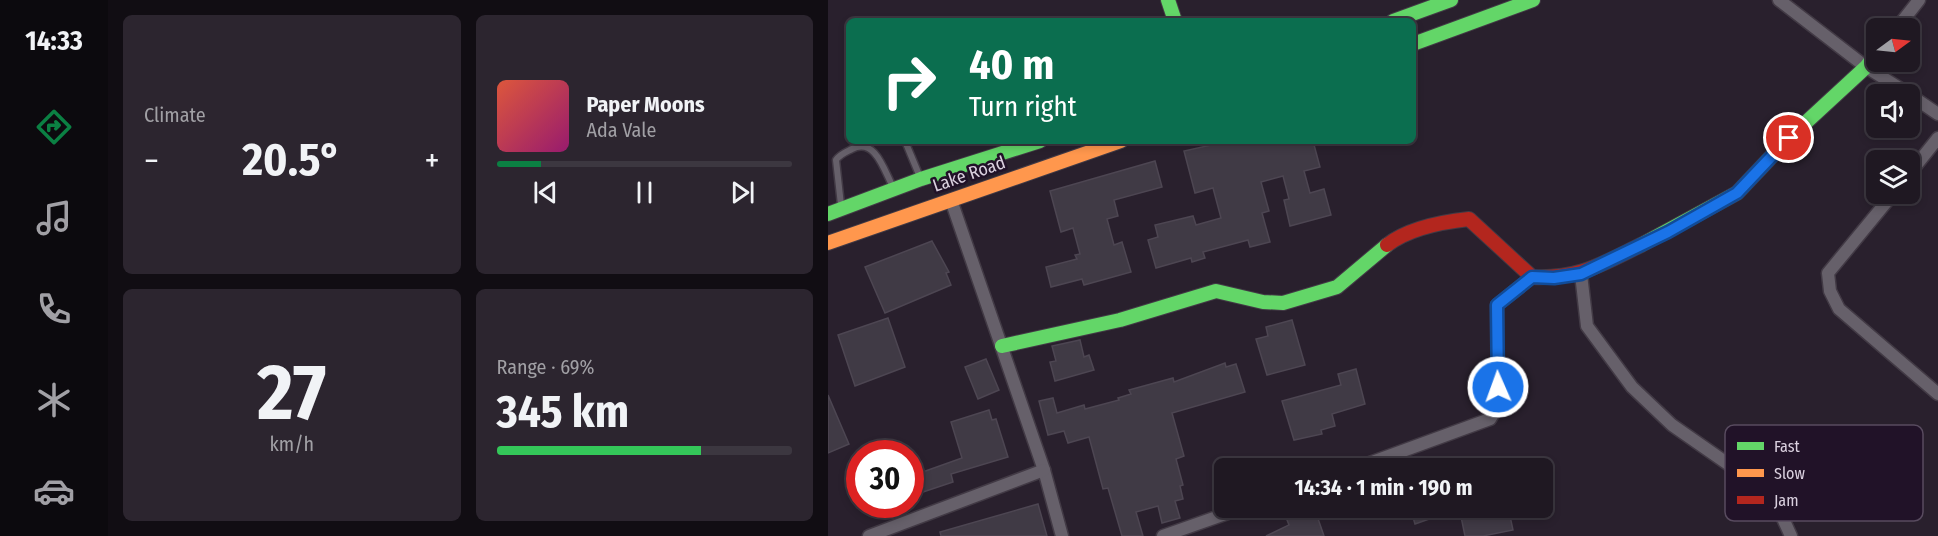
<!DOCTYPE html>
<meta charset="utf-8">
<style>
body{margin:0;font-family:"Fira Sans Condensed",sans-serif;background:#2c252f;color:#f1f3f6;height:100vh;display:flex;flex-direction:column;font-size:22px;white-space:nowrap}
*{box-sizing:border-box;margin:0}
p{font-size:20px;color:#a1a0a5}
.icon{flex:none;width:33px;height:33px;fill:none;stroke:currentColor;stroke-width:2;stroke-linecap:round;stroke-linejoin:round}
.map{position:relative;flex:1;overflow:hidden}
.details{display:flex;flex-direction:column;gap:15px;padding:15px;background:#110d13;width:720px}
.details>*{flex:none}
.guide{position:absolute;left:18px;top:18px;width:570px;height:126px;border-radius:9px;box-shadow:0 3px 9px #0003,0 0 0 2px #3c3740;background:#0b6e4f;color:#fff;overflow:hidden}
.needle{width:39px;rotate:75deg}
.fabs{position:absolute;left:1038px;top:18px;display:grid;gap:12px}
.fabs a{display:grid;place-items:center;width:54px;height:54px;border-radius:9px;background:#1f1822;box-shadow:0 3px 9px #0003,0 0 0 2px #3c3740;font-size:30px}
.speed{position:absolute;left:18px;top:440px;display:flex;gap:12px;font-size:30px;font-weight:700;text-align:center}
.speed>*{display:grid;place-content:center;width:78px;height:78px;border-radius:50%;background:#1f1822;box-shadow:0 3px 9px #0003,0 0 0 2px #3c3740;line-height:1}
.speed .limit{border:9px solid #d22;background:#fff;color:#111}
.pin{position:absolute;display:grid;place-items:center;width:51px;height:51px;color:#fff;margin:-26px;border:3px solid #fff;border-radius:50%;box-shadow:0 2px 6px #0007}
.me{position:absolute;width:66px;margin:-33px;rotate:358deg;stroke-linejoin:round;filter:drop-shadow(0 0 4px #0008)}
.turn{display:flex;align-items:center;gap:21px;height:126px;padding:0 24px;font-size:27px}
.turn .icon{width:78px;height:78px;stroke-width:2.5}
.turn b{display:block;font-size:42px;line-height:51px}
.big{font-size:45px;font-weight:700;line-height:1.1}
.details .tile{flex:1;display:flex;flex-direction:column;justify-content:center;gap:9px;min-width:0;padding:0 21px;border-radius:9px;background:#2c252f}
.details .dial{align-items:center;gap:0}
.dial b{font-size:78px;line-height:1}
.song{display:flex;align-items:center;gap:18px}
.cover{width:72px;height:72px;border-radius:9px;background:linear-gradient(135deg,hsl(10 70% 55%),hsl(320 70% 35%))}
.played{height:6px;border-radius:3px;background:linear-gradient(90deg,#0b8043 15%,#3c3740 15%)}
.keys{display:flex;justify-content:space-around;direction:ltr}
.heat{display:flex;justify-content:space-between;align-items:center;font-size:33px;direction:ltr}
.charge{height:9px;border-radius:4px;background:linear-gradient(90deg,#34c759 69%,#3c3740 0)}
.details .tiles{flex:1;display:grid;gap:15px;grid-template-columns:repeat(2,1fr)}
.trip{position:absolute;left:386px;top:458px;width:339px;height:60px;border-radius:9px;background:#1f1822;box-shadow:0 3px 9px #0003,0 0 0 2px #3c3740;font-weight:700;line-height:60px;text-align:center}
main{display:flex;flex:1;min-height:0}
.menu{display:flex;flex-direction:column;width:108px;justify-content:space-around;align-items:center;background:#0c0a0e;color:#a1a0a5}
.menu .icon{width:42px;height:42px}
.menu .current{color:#0b8043}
.menu b{font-size:27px;color:#f1f3f6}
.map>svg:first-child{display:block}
</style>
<main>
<nav class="menu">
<b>14:33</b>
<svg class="icon current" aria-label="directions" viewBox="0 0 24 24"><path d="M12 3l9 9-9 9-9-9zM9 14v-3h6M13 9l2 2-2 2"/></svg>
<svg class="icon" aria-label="music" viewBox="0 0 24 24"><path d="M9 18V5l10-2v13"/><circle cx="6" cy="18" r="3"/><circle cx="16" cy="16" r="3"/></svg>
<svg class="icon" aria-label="phone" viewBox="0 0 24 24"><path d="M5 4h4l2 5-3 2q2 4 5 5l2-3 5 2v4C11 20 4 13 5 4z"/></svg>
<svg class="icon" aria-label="climate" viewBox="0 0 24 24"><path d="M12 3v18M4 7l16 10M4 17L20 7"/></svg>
<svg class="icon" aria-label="car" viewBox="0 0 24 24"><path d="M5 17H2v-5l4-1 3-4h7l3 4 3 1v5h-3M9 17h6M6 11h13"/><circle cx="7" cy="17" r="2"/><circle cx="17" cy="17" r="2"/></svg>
</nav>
<section class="details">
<div class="tiles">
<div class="tile"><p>Climate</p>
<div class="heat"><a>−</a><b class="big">20.5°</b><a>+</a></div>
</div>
<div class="tile">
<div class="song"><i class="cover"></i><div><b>Paper Moons</b><p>Ada Vale</p></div></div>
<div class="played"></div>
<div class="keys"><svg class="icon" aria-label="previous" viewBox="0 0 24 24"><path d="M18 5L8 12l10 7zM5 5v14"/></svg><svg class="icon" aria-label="pause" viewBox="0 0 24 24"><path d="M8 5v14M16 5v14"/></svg><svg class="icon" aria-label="next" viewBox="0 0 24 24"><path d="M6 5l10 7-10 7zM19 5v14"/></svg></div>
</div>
<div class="tile dial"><b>27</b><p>km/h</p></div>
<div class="tile"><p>Range · 69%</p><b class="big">345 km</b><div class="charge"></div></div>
</div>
</section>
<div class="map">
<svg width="1110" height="536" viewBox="0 0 1110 536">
<rect width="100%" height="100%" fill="#29202d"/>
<g fill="#403a45" stroke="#4d4652" stroke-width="1.5">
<path d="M401,141H485L492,167L476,171L482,193L496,189L503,215L462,226L456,200L461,199L455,176L433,182L441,211L434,213L442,242L422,247L420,240L375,252L377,258L364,262L363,258L328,268L320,240L330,237L327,225L365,216L368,225L393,218L385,188L367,193L356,151Z"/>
<path d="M327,161L334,187L286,200L290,216L279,219L286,245L294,242L303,272L256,285L254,279L223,287L218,267L249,259L247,255L252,254L245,228L233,232L222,191Z"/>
<path d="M104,241L121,272L118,273L123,285L57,313L37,267Z"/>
<path d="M60,318L77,367L27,386L10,335Z"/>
<path d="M464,320L477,365L439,375L428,339L440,336L438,327Z"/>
<path d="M252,340L256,357L261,355L266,370L227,381L222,362L228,361L224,346Z"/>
<path d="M158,359L171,390L150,399L137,367Z"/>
<path d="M397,363L398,367L408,364L417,392L344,413L356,456L348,459L355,485L352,486L355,499L347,501L352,518L334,523L330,506L308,512L315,536H294L280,488L275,489L261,437L240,443L236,431L220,435L211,401L225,398L229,413L256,405L257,409L291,400L290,398L303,394L301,390L345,378L346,382Z"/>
<path d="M528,369L537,404L504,414L507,426L493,430L494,434L466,440L454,401L513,385L510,374Z"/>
<path d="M0,395L21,444L0,453Z"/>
<path d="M161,410L164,420L168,419L180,457L123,474L125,482L95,492L89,474L134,458L123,422Z"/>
<path d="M210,504L219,536H113L112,532Z"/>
<path d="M462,507H486L496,536H438L461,525L455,510Z"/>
<path d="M582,507H630V509L587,524Z"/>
<path d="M631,507H680L685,530L655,536H637Z"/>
</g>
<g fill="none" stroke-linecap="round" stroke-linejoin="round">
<defs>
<g id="lane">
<path d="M77,141L92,177"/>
<path d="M13,205L8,160C12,154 18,152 24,149C47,137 56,170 65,187"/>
</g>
<g id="street">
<path d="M951,0L1038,67L1081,94"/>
<path d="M1069,28L1091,0"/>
<path d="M1082,95L1110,114"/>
<path d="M1082,173L1110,138"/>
<path d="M1065,194L1000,273L1002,291L1011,309L1110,394"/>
<path d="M123,200L216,470L234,536"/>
<path d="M753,274L759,326L804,387L844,425L923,480L947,501L963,536"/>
<path d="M528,468L662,419L670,406L669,305L704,277"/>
<path d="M41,536L216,470"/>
<path d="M335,536L417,507"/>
</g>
<g id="fast">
<path d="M340,0L347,21"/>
<path d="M565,21L623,0"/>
<path d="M585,44L705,0"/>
<path d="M0,214L93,179L212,141"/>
<path d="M813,245L909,193L961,138L1038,67L1048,54"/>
<path d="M174,346L292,320L388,291L435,302L455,303L509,287L559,245"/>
</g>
<path id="slow" d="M0,243L293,141"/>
<path id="jam" d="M559,245C581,228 613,222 641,219L704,277C751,279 772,265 813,245"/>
</defs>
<use href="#lane" stroke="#423a45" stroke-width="9"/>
<use href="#street" stroke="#423a45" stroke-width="15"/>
<use href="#fast" stroke="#423a45" stroke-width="16"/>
<use href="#slow" stroke="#423a45" stroke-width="16"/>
<use href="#jam" stroke="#423a45" stroke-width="16"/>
<use href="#lane" stroke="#66606a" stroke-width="6"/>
<use href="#street" stroke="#66606a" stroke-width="12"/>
<use href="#fast" stroke="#63d668" stroke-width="14"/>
<use href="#slow" stroke="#ff974d" stroke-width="14"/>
<use href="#jam" stroke="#b3261e" stroke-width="14"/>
</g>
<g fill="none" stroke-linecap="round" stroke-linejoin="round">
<defs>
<path id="route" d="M670,387L669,305L704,277L726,278L753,274L840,232L909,193L961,138"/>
</defs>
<use href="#route" stroke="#114b97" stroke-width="15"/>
<use href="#route" stroke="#1a73e8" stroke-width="10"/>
</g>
<g text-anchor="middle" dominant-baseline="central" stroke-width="5" stroke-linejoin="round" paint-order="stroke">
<g font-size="18" fill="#dad0df" stroke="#211228">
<text transform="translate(141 174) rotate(-19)">Lake Road</text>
</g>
</g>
<rect x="897" y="425" width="198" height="96" rx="9" fill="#211228" stroke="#584b5f" stroke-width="1.5"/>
<rect x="909" y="442" width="27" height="8" fill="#63d668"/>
<rect x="909" y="469" width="27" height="8" fill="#ff974d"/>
<rect x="909" y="496" width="27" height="8" fill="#b3261e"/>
<g font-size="16" fill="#dad0df">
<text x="946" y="452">Fast</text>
<text x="946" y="479">Slow</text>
<text x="946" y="506">Jam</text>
</g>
</svg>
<div class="fabs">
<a><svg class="needle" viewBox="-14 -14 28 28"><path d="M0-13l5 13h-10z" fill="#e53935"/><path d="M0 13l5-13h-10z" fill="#a1a0a5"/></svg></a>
<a><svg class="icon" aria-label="sound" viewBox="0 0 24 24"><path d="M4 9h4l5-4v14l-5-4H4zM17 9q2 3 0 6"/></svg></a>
<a><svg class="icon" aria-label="layers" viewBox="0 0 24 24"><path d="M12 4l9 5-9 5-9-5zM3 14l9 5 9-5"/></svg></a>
</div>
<div class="speed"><div class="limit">30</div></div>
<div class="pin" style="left:961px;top:138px;background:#d93025"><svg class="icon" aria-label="arrive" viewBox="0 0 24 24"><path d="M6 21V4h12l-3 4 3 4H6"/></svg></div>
<svg class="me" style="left:670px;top:387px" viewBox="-20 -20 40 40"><circle r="17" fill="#1a73e8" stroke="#fff" stroke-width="3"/><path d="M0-11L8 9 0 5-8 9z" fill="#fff"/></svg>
<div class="trip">14:34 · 1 min · 190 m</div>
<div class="guide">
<div class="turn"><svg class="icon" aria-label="right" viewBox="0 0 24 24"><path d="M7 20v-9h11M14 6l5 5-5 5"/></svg><div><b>40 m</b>Turn right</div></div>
</div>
</div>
</main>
